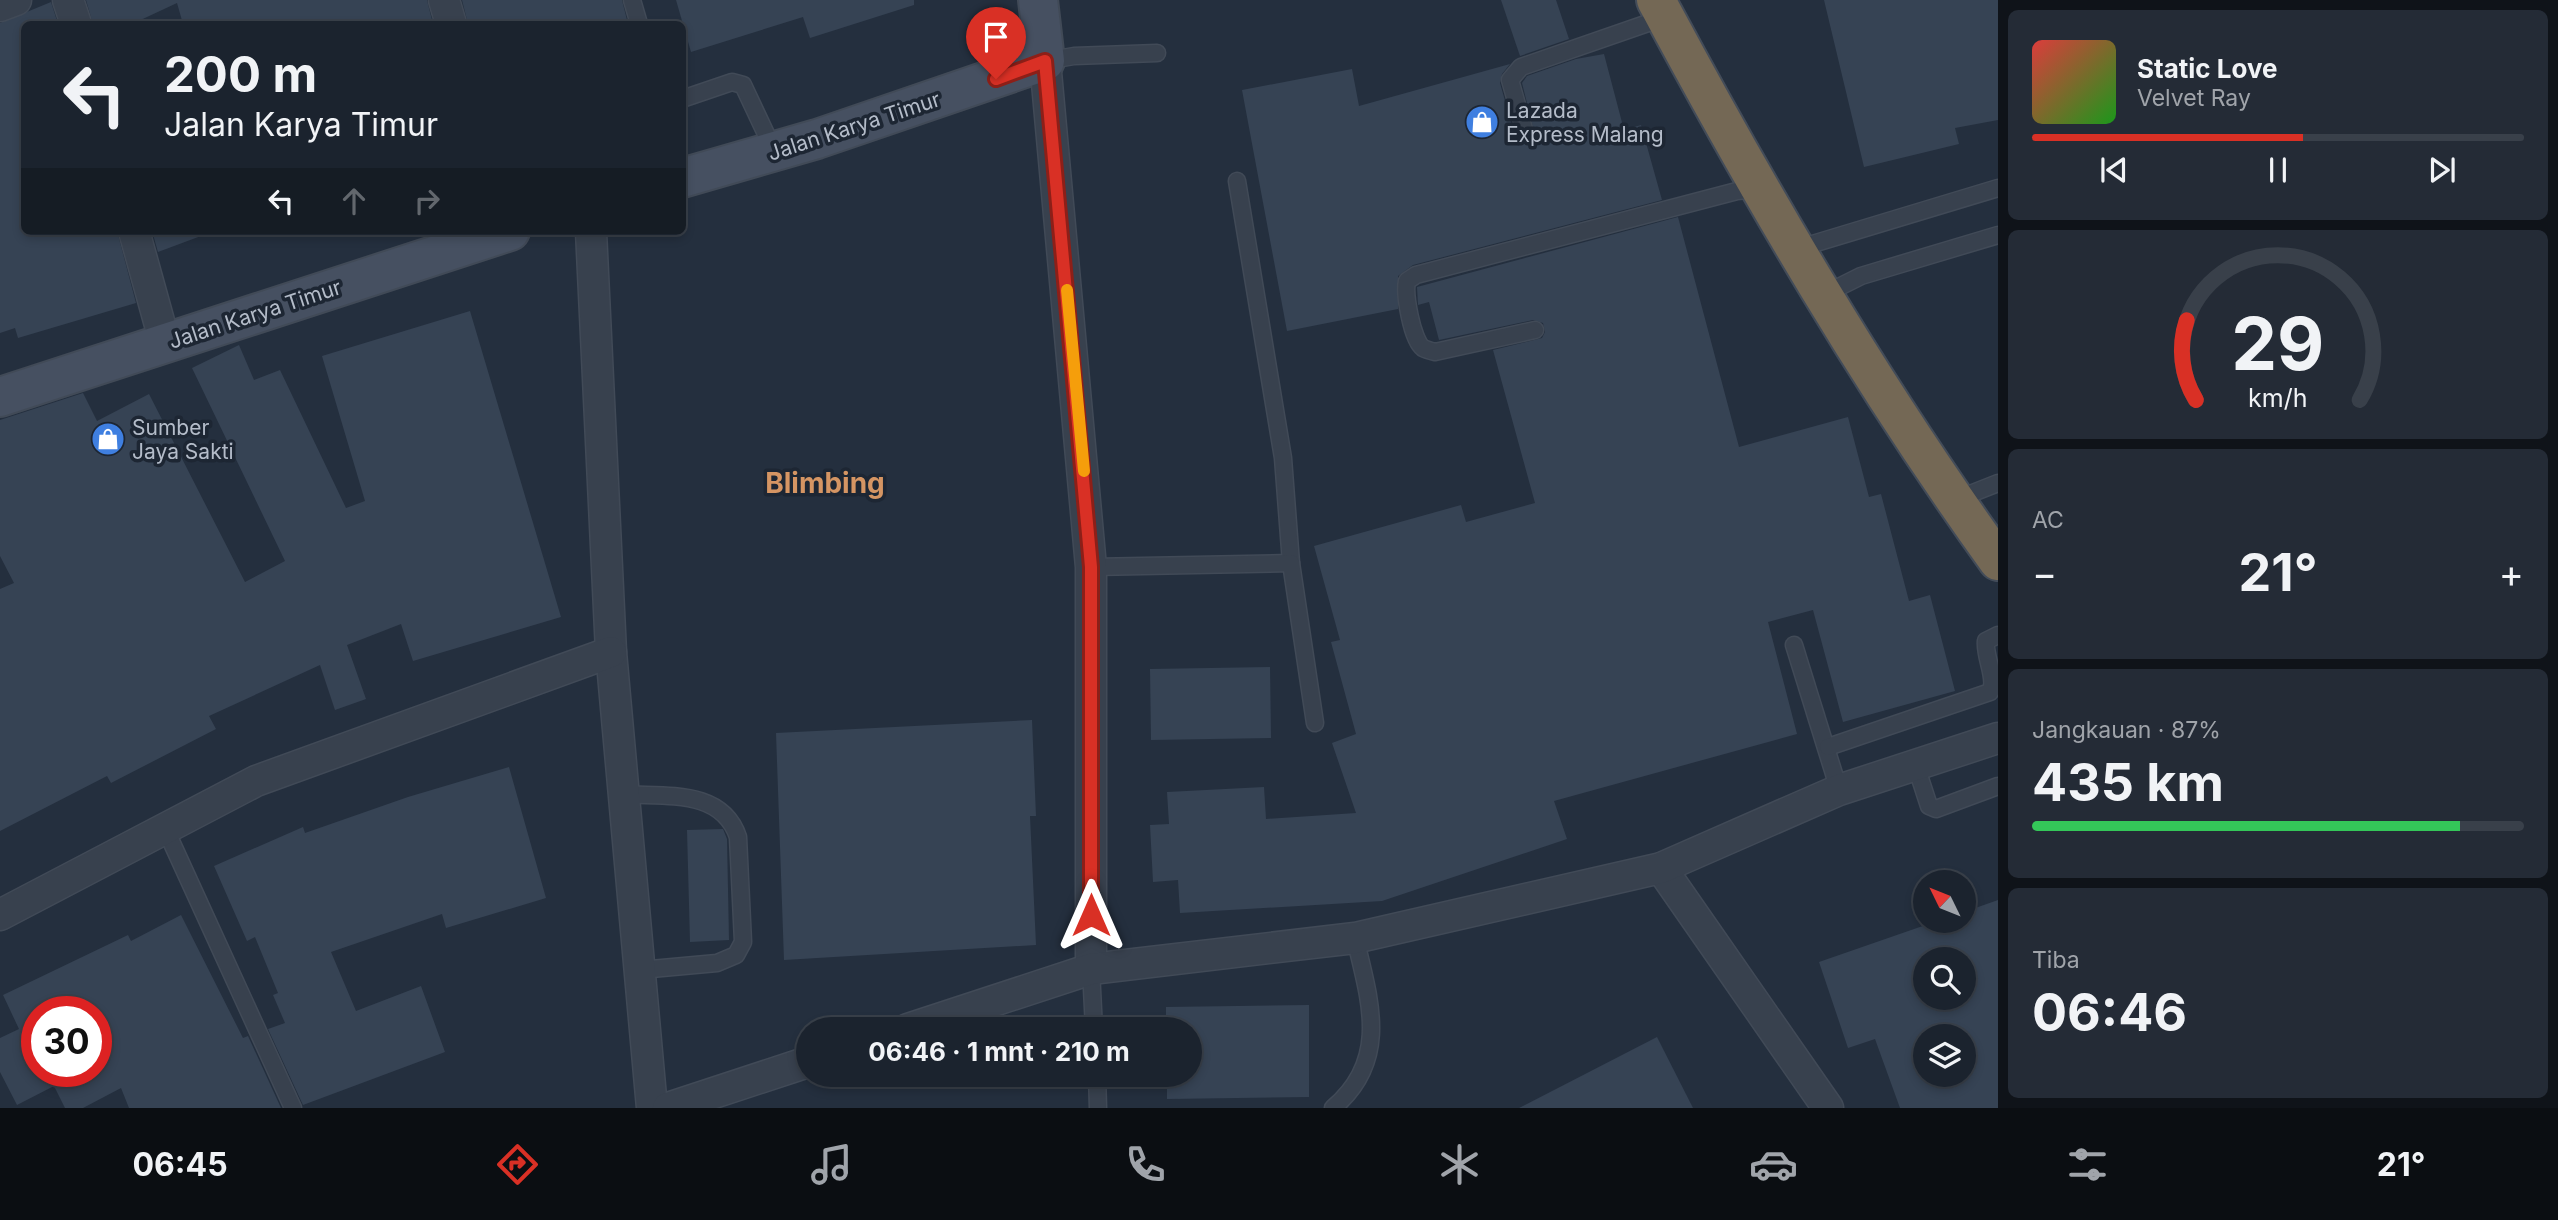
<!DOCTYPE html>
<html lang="id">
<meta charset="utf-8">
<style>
body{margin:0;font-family:Inter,sans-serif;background:#242b36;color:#f1f3f6;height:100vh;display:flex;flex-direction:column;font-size:26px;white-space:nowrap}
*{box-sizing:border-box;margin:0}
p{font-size:23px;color:#a0a4aa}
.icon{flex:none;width:38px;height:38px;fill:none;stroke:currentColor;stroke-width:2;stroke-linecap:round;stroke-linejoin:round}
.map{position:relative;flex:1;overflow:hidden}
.side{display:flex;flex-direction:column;gap:10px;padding:10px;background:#0f1319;width:560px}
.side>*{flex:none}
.top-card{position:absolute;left:21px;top:21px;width:665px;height:214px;border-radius:10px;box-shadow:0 4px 10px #0003,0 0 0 2px #39404a;background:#1b232e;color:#f1f3f6;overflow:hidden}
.needle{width:46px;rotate:313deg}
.fabs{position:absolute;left:1913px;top:870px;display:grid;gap:14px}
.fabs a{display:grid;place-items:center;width:63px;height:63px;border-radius:50%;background:#1b232e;box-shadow:0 4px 10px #0003,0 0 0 2px #39404a;font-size:35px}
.speed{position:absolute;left:21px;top:996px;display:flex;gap:14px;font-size:35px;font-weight:700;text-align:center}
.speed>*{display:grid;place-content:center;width:91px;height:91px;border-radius:50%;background:#1b232e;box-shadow:0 4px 10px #0003,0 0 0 2px #39404a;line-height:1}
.speed .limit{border:10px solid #d22;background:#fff;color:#111}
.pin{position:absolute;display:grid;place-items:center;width:60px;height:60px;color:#fff;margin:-72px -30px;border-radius:50% 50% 50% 0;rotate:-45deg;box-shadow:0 0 7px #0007}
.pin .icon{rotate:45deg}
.me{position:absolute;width:77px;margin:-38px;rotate:0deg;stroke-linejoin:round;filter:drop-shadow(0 0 5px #0008)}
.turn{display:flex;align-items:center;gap:24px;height:147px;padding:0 28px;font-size:32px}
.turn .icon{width:91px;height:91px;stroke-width:2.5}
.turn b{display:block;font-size:49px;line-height:60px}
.lanes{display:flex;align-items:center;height:66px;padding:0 28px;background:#0003;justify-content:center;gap:35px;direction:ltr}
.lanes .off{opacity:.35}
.big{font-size:52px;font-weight:700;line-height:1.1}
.side .tile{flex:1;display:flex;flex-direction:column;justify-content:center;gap:10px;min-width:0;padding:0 24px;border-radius:10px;background:#242b36}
.side .dial{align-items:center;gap:0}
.dial svg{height:182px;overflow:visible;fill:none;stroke:#39404a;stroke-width:7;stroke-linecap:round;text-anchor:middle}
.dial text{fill:#f1f3f6;stroke:none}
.song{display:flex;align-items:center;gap:21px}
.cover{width:84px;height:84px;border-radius:10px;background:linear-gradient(135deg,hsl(0 70% 55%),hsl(120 70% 35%))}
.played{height:7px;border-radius:4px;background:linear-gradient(90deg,#d93025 55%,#39404a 55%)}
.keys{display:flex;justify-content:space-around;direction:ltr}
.heat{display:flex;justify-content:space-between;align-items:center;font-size:38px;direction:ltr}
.charge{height:10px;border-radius:5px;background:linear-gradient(90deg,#34c759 87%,#39404a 0)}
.trip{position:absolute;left:796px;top:1017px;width:406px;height:70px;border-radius:35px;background:#1b232e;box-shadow:0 4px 10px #0003,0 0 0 2px #39404a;font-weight:700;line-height:70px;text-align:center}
.tab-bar{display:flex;height:112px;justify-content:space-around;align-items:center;background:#0b0e12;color:#a0a4aa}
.tab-bar .icon{width:49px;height:49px}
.tab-bar .active{color:#d93025}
.tab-bar b{font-size:32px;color:#f1f3f6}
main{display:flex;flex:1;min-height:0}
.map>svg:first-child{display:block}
</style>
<main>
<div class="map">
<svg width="1998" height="1108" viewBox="0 0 1998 1108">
<rect width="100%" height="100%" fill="#242f3e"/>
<g fill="#364354" fill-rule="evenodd">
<path d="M86,0H427L433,24H183L177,3L132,24H93Z"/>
<path d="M462,0H622L628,24H468Z"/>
<path d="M676,0H914V5L810,38L803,17L691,52Z"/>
<path d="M1501,0H1556L1569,39L1520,56Z"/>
<path d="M1824,0H1998V120L1955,128L1959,144L1864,167Z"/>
<path d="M51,2L58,24H24V231H117L136,303L18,338L15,328L0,333V23Z"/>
<path d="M1604,54L1624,130L1641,125L1662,200L1413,265L1398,276V309L1287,331L1242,90L1352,69L1359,106L1510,64L1502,74L1500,83L1514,133L1526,139L1534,131L1522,83L1527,76L1576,59Z"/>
<path d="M1678,217L1739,447L1848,417L1869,497L1881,494L1909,601L1930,595L1955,691L1843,722L1813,610L1768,622L1797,734L1554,801L1567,839L1382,901L1180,913L1178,880L1153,882L1150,825L1169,824L1167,792L1264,787L1266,819L1356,813L1332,743L1356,734L1331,642L1340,640L1314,546L1461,505L1466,522L1535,503L1493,350L1542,338L1545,332L1543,323L1533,320L1439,340L1429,302L1418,305L1417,287Z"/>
<path d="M152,231H209V233L158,252Z"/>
<path d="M470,311L561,617L413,661L401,624L347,645L366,699L335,710L320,665L209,716L216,729L111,783L107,776L0,831V589L14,583L0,556V420L83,393L97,421L149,394L245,582L285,561L192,368L239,345L254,380L280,370L346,508L365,501L322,356Z"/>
<path d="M1270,667L1271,738L1151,740L1150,669Z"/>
<path d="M1032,720L1036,816H1030L1036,945L784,960L776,733Z"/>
<path d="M509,767L546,898L446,928L442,914L331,952L356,1011L421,986L445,1052L303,1105L268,1029L285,1023L273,995L278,993L255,937L247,941L214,866L303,827L305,833L408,797Z"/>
<path d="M723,829L727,839L729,940L690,942L687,830Z"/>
<path d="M1998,900V1108H1900L1875,1039L1848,1048L1819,962L1940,920H1964V912ZM1925,959H1964V998H1925ZM1925,1036H1964V1074H1925Z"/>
<path d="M181,915L243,1038L248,1036L281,1108H129L121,1088L83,1108H65L54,1086L17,1105L0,1072V1038L19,1029L3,995L128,935L131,941ZM37,1012H96V1071H37Z"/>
<path d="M1309,1005V1097L1167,1099V1074H1190V1029H1166V1007Z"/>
<path d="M1657,1037L1693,1108H1519Z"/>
</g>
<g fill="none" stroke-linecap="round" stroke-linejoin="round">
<defs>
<g id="lane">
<path d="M632,0L639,24"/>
<path d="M1045,61L1074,56L1157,53"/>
<path d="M682,99L732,82L743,85L774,151"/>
<path d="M1524,129L1510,80L1521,67L1651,22H1667"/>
<path d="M1237,181L1283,458L1291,563"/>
<path d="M1796,249L1998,188"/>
<path d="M1823,295L1861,276L1998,235"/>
<path d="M1535,330L1435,352C1431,351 1427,350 1423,348C1412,340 1404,294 1407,281L1416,275L1737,191L1759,189"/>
<path d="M1955,500L1998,483"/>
<path d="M1091,567L1291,563L1315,723"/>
<path d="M1794,645L1839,790"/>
<path d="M1828,747L1990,692C1998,680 1984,657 1986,641L1998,635"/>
<path d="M1915,763L1929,806L1936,809L1998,786"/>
<path d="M624,794C667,797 722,789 738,837L743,942L736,955L717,963L640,970"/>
<path d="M165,828L293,1108"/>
<path d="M1091,969L1094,1029"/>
<path d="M1097,1074L1098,1108"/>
<path d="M1333,1108C1390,1060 1370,1001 1355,938"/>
</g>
<g id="street">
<path d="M68,0L76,24"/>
<path d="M444,0L451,24"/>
<path d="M0,6L16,0"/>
<path d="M1045,61L1091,567V969"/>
<path d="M134,231L165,343"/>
<path d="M591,231L611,652L652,1108"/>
<path d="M1661,868L1828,1108"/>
<path d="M0,915L256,781L611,652"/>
<path d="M908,1029L1091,969L1355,938L1661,868L1839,790L1998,738"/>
<path d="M668,1108L808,1062"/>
</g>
<g id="secondary">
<path d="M682,178L817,139L1045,61L1038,0"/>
<path d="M0,397L510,231"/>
</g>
<path id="highway" d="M1656,0C1759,193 1870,383 1998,561"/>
</defs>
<use href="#lane" stroke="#414a57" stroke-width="19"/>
<use href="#street" stroke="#414a57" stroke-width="33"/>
<use href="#secondary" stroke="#414a57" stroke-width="42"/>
<use href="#highway" stroke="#434c59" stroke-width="42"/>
<use href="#lane" stroke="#38414e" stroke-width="16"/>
<use href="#street" stroke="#38414e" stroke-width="30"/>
<use href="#secondary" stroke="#465061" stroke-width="38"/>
<use href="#highway" stroke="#746855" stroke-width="38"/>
</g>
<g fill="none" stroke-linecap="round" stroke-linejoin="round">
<defs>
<path id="route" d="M996,79L1045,61L1091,567V915"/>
</defs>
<use href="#route" stroke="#8d1f18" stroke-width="18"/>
<use href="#route" stroke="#d93025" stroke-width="12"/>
<path stroke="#f59e0b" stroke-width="12" d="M1067,290L1084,471"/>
</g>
<defs>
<symbol id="shop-disc" viewBox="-11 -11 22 22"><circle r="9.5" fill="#3f7fe0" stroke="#1d2633"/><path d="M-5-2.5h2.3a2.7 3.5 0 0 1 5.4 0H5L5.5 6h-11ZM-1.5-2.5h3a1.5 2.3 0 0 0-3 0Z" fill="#fff"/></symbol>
</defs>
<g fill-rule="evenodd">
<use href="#shop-disc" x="1463" y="103" width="38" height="38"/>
<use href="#shop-disc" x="89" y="420" width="38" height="38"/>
</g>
<g text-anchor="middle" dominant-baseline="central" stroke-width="7" stroke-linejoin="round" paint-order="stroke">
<g font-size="21" fill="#b4bcc9" stroke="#1d2633" text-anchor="start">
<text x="1506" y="110">Lazada<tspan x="1506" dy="24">Express Malang</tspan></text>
<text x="132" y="427">Sumber<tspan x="132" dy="24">Jaya Sakti</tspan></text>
</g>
<g font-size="21" fill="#b4bcc9" stroke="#1d2633">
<text transform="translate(854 126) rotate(-18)">Jalan Karya Timur</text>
<text transform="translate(255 314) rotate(-18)">Jalan Karya Timur</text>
</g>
<g font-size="28" font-weight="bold" fill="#d59563" stroke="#1d2633">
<text x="825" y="483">Blimbing</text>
</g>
</g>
</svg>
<div class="fabs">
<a><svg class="needle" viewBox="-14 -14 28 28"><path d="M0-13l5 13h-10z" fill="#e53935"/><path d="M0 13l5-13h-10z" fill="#a0a4aa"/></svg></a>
<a><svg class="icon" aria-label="search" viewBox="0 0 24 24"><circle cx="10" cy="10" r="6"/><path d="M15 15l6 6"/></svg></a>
<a><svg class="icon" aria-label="layers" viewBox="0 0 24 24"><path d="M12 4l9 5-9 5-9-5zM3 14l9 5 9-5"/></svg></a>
</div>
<div class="speed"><div class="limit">30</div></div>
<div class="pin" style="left:996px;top:79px;background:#d93025"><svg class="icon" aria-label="arrive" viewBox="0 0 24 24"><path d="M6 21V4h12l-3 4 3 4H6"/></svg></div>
<svg class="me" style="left:1091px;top:915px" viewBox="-20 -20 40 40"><path d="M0-17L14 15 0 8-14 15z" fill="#d93025" stroke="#fff" stroke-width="4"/></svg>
<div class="trip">06:46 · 1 mnt · 210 m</div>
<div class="top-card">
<div class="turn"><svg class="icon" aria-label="left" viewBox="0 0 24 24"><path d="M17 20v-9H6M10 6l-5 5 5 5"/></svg><div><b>200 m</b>Jalan Karya Timur</div></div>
<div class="lanes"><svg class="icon" aria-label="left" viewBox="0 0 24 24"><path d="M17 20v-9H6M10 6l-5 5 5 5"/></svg><svg class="icon off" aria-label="ahead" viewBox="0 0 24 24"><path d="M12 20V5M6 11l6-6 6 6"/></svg><svg class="icon off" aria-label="right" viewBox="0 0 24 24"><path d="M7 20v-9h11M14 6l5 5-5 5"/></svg></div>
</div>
</div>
<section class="side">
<div class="tile">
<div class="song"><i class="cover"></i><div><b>Static Love</b><p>Velvet Ray</p></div></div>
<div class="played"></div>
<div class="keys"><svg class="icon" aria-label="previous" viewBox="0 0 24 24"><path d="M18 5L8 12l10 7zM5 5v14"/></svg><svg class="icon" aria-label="pause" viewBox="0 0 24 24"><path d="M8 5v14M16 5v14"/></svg><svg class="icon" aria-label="next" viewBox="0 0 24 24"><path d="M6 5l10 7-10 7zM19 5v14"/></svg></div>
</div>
<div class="tile dial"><svg viewBox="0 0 100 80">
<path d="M14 69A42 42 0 1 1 86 69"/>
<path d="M14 69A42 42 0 0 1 10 34" stroke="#d93025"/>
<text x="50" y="56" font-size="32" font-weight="700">29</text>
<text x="50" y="72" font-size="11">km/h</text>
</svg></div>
<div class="tile"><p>AC</p>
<div class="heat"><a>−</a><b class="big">21°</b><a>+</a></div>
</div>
<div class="tile"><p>Jangkauan · 87%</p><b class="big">435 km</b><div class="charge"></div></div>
<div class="tile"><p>Tiba</p><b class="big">06:46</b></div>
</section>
</main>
<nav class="tab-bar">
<b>06:45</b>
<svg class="icon active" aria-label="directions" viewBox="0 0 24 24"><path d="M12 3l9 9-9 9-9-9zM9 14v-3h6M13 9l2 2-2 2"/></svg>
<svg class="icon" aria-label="music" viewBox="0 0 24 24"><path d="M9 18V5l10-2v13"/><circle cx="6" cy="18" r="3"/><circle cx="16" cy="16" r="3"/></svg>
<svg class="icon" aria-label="phone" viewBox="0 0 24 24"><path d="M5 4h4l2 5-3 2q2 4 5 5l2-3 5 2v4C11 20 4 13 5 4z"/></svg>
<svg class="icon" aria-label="climate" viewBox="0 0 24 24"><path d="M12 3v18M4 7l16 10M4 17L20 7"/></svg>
<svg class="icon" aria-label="car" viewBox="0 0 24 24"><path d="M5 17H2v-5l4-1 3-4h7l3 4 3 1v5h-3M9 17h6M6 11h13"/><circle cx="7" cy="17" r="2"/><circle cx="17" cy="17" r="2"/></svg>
<svg class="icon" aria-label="filters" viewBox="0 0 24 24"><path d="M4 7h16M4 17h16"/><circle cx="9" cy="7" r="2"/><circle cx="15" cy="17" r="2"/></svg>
<b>21°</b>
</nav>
